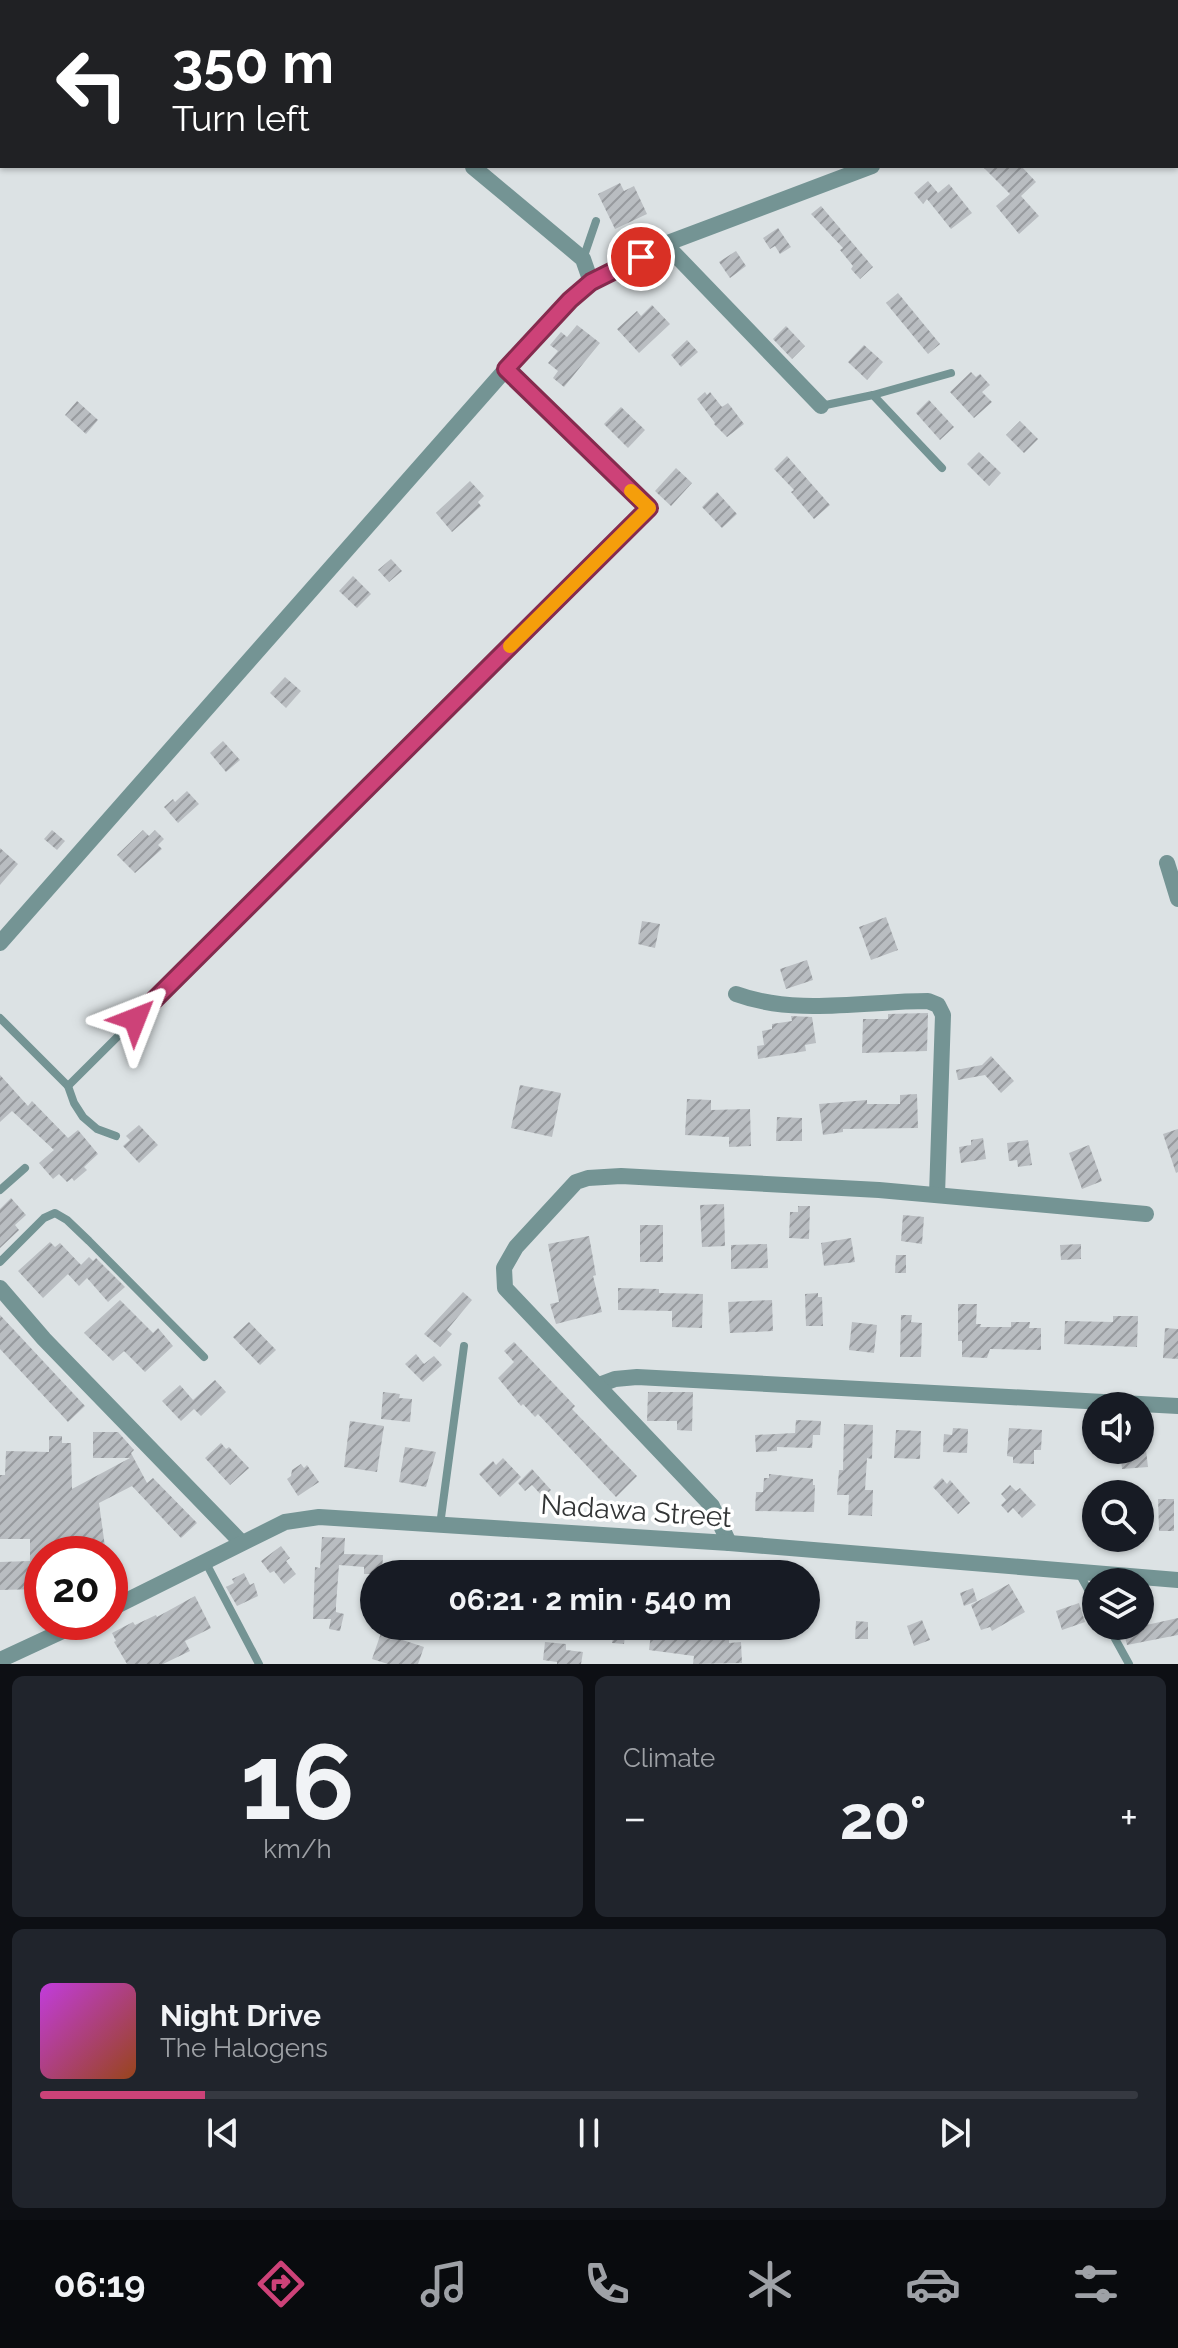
<!DOCTYPE html>
<meta charset="utf-8">
<style>
body{margin:0;font-family:Raleway,sans-serif;background:#20242c;color:#f1f3f6;height:100vh;display:flex;flex-direction:column;font-size:30px;white-space:nowrap}
*{box-sizing:border-box;margin:0}
p{font-size:26px;color:#9ea1a6}
.icon{flex:none;width:44px;height:44px;fill:none;stroke:currentColor;stroke-width:2;stroke-linecap:round;stroke-linejoin:round}
.map{position:relative;height:1664px;overflow:hidden}
.drawer{display:flex;flex-direction:column;gap:12px;padding:12px;background:#0d0f14;flex:1}
.drawer>*{flex:none}
.hud{position:absolute;left:0px;top:0px;width:1178px;height:168px;box-shadow:0 2px 6px #0004;background:#202124;color:#fff;overflow:hidden}
.tools{position:absolute;left:1082px;top:1392px;display:grid;gap:16px}
.tools a{display:grid;place-items:center;width:72px;height:72px;border-radius:50%;background:#171b24;box-shadow:0 2px 6px #0004;font-size:40px}
.speed{position:absolute;left:24px;top:1536px;display:flex;gap:16px;font-size:40px;font-weight:700;text-align:center}
.speed>*{display:grid;place-content:center;width:104px;height:104px;border-radius:50%;background:#171b24;box-shadow:0 2px 6px #0004;line-height:1}
.speed .limit{border:12px solid #d22;background:#fff;color:#111}
.pin{position:absolute;display:grid;place-items:center;width:68px;height:68px;color:#fff;margin:-34px;border:4px solid #fff;border-radius:50%;box-shadow:0 2px 8px #0007}
.me{position:absolute;width:88px;margin:-44px;rotate:45deg;stroke-linejoin:round;filter:drop-shadow(0 0 6px #0008)}
.turn{display:flex;align-items:center;gap:28px;height:168px;padding:0 40px;font-size:36px}
.turn .icon{width:104px;height:104px;stroke-width:2.5}
.turn b{display:block;font-size:56px;line-height:68px}
.big{font-size:60px;font-weight:700;line-height:1.1}
.drawer .widget{flex:1;display:flex;flex-direction:column;justify-content:center;gap:12px;min-width:0;padding:0 28px;border-radius:12px;background:#20242c}
.drawer .dial{align-items:center;gap:0}
.dial b{font-size:104px;line-height:1}
.song{display:flex;align-items:center;gap:24px}
.cover{width:96px;height:96px;border-radius:12px;background:linear-gradient(135deg,hsl(290 70% 55%),hsl(20 70% 35%))}
.played{height:8px;border-radius:4px;background:linear-gradient(90deg,#cd4278 15%,#363941 15%)}
.keys{display:flex;justify-content:space-around;direction:ltr}
.heat{display:flex;justify-content:space-between;align-items:center;font-size:44px;direction:ltr}
.drawer .tiles{flex:1;display:grid;gap:12px;grid-template-columns:1fr 1fr}
.widget:last-child{grid-column:span 2}
.trip{position:absolute;left:360px;top:1560px;width:460px;height:80px;border-radius:40px;background:#171b24;box-shadow:0 2px 6px #0004;font-weight:700;line-height:80px;text-align:center}
.tabs{display:flex;height:128px;justify-content:space-around;align-items:center;background:#090b0e;color:#9ea1a6}
.tabs .icon{width:56px;height:56px}
.tabs .on{color:#cd4278}
.tabs b{font-size:36px;color:#f1f3f6}
.map>svg:first-child{display:block}
</style>
<div class="map">
<svg width="1178" height="1664" viewBox="0 0 1178 1664">
<defs>
<pattern id="building-hatch" width="6" height="6" patternUnits="userSpaceOnUse" patternTransform="scale(2)"><rect width="6" height="6" fill="#b9bdc1"/><path d="M-1 1l2-2M0 6l6-6M5 7l2-2" fill="none" stroke="#979a9e"/></pattern>
</defs>
<rect width="100%" height="100%" fill="#dce2e4"/>
<g fill="url(#building-hatch)">
<path d="M982,166H1021L1036,182L1021,196L1039,216L1019,234L996,206L1010,194Z"/>
<path d="M928,181L938,193L949,184L972,213L951,229L927,199L923,204L914,193Z"/>
<path d="M620,183L624,191L634,186L647,214L615,229L598,194Z"/>
<path d="M821,206L873,267L860,279L851,269L853,266L840,250L843,248L811,214Z"/>
<path d="M778,228L791,247L780,254L775,246L770,249L763,238Z"/>
<path d="M736,251L746,266L730,278L719,262Z"/>
<path d="M898,293L940,344L928,354L886,303Z"/>
<path d="M652,305L670,324L639,353L617,329L637,311L641,316Z"/>
<path d="M577,325L600,343L564,387L553,378L558,371L548,363L558,351L550,345L561,332L567,337Z"/>
<path d="M786,326L805,346L792,359L773,339Z"/>
<path d="M687,340L698,352L681,367L671,355Z"/>
<path d="M864,345L883,362L867,380L848,362Z"/>
<path d="M971,372L976,377L980,374L990,385L982,392L992,402L974,418L950,392Z"/>
<path d="M705,392L707,395L710,392L722,407L728,403L744,424L727,437L714,424L715,423L697,399Z"/>
<path d="M929,400L954,427L940,440L916,413Z"/>
<path d="M77,401L98,420L86,434L65,415Z"/>
<path d="M621,407L645,430L628,448L604,424Z"/>
<path d="M1020,421L1038,439L1024,453L1006,435Z"/>
<path d="M979,452L1001,473L989,486L967,464Z"/>
<path d="M787,456L830,505L814,519L791,492L794,490L774,469Z"/>
<path d="M676,468L692,483L671,506L655,491Z"/>
<path d="M470,481L484,496L478,502L481,506L452,532L436,513Z"/>
<path d="M717,492L737,514L722,528L702,507Z"/>
<path d="M391,559L402,571L389,582L378,570Z"/>
<path d="M353,576L371,594L357,608L339,591Z"/>
<path d="M285,677L301,691L286,708L270,693Z"/>
<path d="M223,741L240,760L226,772L210,753Z"/>
<path d="M187,791L199,804L178,823L164,807L173,799L175,802Z"/>
<path d="M52,830L65,841L57,850L44,839Z"/>
<path d="M143,830L149,836L155,830L164,839L158,845L162,849L135,873L117,855Z"/>
<path d="M0,848L18,864L0,885Z"/>
<path d="M886,917L898,950L871,960L859,927Z"/>
<path d="M642,921L660,924L655,948L638,944Z"/>
<path d="M807,960L813,980L786,989L780,969Z"/>
<path d="M928,1013L927,1051L862,1053L863,1019H888V1014Z"/>
<path d="M791,1016L812,1017L816,1043L805,1045L806,1051L758,1059L757,1046L764,1045L762,1031L772,1029V1024L792,1021Z"/>
<path d="M991,1056L1014,1081L1001,1093L985,1075L958,1080L956,1070L982,1065Z"/>
<path d="M0,1075L28,1106L32,1101L68,1138L78,1130L98,1154L84,1167L87,1170L74,1181L72,1178L67,1182L59,1174L53,1179L39,1163L54,1150L12,1111L0,1122Z"/>
<path d="M520,1085L561,1093L552,1137L511,1128Z"/>
<path d="M917,1094L918,1128L843,1129V1132L823,1135L819,1104L867,1100V1104H900V1095Z"/>
<path d="M687,1099L711,1100V1110L750,1109L751,1146L729,1147V1137L685,1135Z"/>
<path d="M777,1117L802,1118V1141H776Z"/>
<path d="M139,1125L158,1145L139,1163L123,1146L130,1140L126,1136Z"/>
<path d="M1178,1129V1172L1176,1173L1163,1134Z"/>
<path d="M983,1138L986,1159L961,1163L959,1147L971,1145V1140Z"/>
<path d="M1028,1140L1032,1165L1018,1167L1017,1160L1009,1161L1007,1143Z"/>
<path d="M1089,1145L1102,1181L1082,1189L1069,1153Z"/>
<path d="M11,1198L26,1215L15,1225L19,1230L0,1248V1209Z"/>
<path d="M724,1204L725,1246L702,1247L700,1205Z"/>
<path d="M798,1206H810L809,1239L789,1238L790,1212H798Z"/>
<path d="M903,1215L924,1217L922,1244L901,1241Z"/>
<rect x="640" y="1225" width="23" height="37"/>
<path d="M589,1236L596,1275L593,1276L602,1312L556,1324L550,1304L559,1302L548,1244Z"/>
<path d="M851,1238L855,1262L824,1266L821,1243Z"/>
<path d="M50,1242L55,1247L60,1243L81,1265L89,1257L93,1261L96,1258L125,1287L108,1302L87,1278L79,1286L68,1274L43,1298L18,1271Z"/>
<path d="M767,1244L768,1268L731,1269V1245Z"/>
<path d="M1081,1244V1259L1061,1260L1060,1245Z"/>
<path d="M896,1255H906V1273H895Z"/>
<path d="M618,1288L659,1289V1293L703,1294L702,1328L672,1327V1311L618,1310Z"/>
<path d="M463,1292L472,1300L447,1330L452,1334L440,1347L424,1334Z"/>
<path d="M818,1293V1297H822L823,1326H806L805,1294Z"/>
<path d="M120,1300L153,1333L158,1328L173,1346L145,1372L124,1351L113,1361L84,1333Z"/>
<path d="M772,1300L773,1331L730,1333L728,1302Z"/>
<path d="M958,1304H977L976,1324H981L980,1327H1011V1322H1030L1029,1328H1041V1350L990,1349L987,1358L962,1357V1341H958Z"/>
<path d="M0,1315L85,1406L68,1422L0,1349Z"/>
<path d="M901,1315H912L911,1322L922,1323L921,1357H900Z"/>
<path d="M1113,1316H1138L1137,1347L1064,1344L1065,1321L1113,1322Z"/>
<path d="M249,1322L276,1350L260,1365L233,1337Z"/>
<path d="M852,1322L877,1325L874,1353L849,1350Z"/>
<path d="M1165,1328L1178,1329V1359L1163,1358Z"/>
<path d="M514,1342L575,1406L572,1409L637,1476L616,1497L538,1414L535,1417L523,1404L521,1406L498,1378L514,1362L504,1351Z"/>
<path d="M416,1354L424,1364L434,1356L442,1365L423,1382L405,1364Z"/>
<path d="M215,1380L226,1392L201,1416L194,1409L181,1421L162,1401L180,1385L193,1400Z"/>
<path d="M383,1392L400,1394L399,1398L412,1399L410,1422L381,1419Z"/>
<path d="M648,1392H693L692,1431L677,1430V1421H647Z"/>
<path d="M796,1420L821,1421L820,1435H813L812,1448L777,1447V1451L756,1452L755,1435L795,1433Z"/>
<path d="M350,1421L384,1426L377,1472L344,1467Z"/>
<path d="M844,1424L873,1425L872,1459L867,1458L865,1490H873L872,1516L848,1515L849,1495H837L839,1470H843Z"/>
<path d="M953,1428L968,1429L967,1453L943,1452L944,1434L952,1435Z"/>
<path d="M1009,1428L1042,1430L1041,1450H1034V1464L1013,1463V1457L1007,1456Z"/>
<path d="M896,1430L921,1431L920,1459L894,1458Z"/>
<path d="M93,1432H118L134,1450L131,1453L147,1483L153,1478L197,1523L181,1538L132,1486L99,1503L106,1554H89L88,1546L43,1547L42,1589L0,1590V1562L30,1561V1539H0V1475H5L6,1451L49,1452V1436H62V1443H71L72,1489L130,1458H93Z"/>
<path d="M221,1443L226,1449L229,1447L249,1468L230,1485L205,1458Z"/>
<path d="M405,1447L436,1452L426,1487L399,1482Z"/>
<path d="M1120,1450H1146L1148,1467L1122,1469Z"/>
<path d="M503,1458L521,1477L500,1497L479,1474L493,1461L496,1465Z"/>
<path d="M301,1464L304,1468L307,1465L319,1482L298,1496L287,1479L291,1476L292,1470Z"/>
<path d="M532,1469L551,1490L543,1497L532,1485L525,1491L518,1483Z"/>
<path d="M769,1474L813,1479V1485H815L814,1512L755,1511L756,1492H763L764,1478H769Z"/>
<path d="M942,1478L947,1484L950,1480L970,1503L958,1514L933,1487Z"/>
<path d="M1010,1485L1016,1491L1020,1488L1036,1505L1022,1518L1013,1508L1008,1513L1001,1505L1006,1500L1001,1494Z"/>
<path d="M1158,1499H1174V1531H1159Z"/>
<path d="M322,1537L345,1538L344,1554L383,1555L382,1574H364V1567L339,1565L336,1605V1612L344,1614L340,1631L329,1629L331,1619H313L315,1567L320,1568Z"/>
<path d="M281,1546L290,1558L286,1561L296,1574L284,1584L274,1571L270,1573L261,1561Z"/>
<path d="M244,1573L250,1585L254,1583L258,1596L237,1606L226,1587L234,1583L232,1579Z"/>
<path d="M1009,1584L1025,1612L992,1631L990,1627L981,1630L971,1605Z"/>
<path d="M973,1588L977,1601L964,1606L960,1593Z"/>
<path d="M195,1596L211,1628L185,1641L190,1651L163,1664H127L114,1642L116,1641L112,1633L133,1622L135,1625L156,1615L157,1617Z"/>
<path d="M1079,1603L1085,1622L1062,1630L1056,1611Z"/>
<path d="M1178,1618V1635L1127,1645L1122,1626H1142Z"/>
<path d="M922,1620L930,1640L914,1646L907,1626Z"/>
<path d="M856,1621L868,1622V1639H855Z"/>
<path d="M578,1626H626L624,1644L612,1643L613,1638L578,1633Z"/>
<path d="M652,1626H708L707,1640H729V1643L741,1642L742,1663L693,1664L694,1656L649,1650Z"/>
<path d="M381,1633L424,1647L418,1664H388L372,1659Z"/>
<path d="M545,1642L566,1644V1650L583,1652L581,1664H557V1662L543,1660Z"/>
</g>
<g fill="none" stroke-linecap="round" stroke-linejoin="round">
<g stroke="#749494" stroke-width="8">
<path d="M583,259L596,221"/>
<path d="M873,395L951,373"/>
<path d="M821,406L873,395L942,468"/>
<path d="M0,1018L68,1086L74,1103L83,1117L97,1129L116,1136"/>
<path d="M68,1086L649,508L506,369"/>
<path d="M0,1190L25,1168"/>
<path d="M0,1262L44,1218L55,1213L67,1220L89,1241L204,1357"/>
<path d="M440,1525L464,1346"/>
<path d="M206,1563L259,1664"/>
<path d="M1079,1573L1096,1604"/>
<path d="M1108,1626L1129,1664"/>
</g>
<g stroke="#749494" stroke-width="16">
<path d="M1148,2L1150,0"/>
<path d="M473,167L583,259L591,282"/>
<path d="M665,244L821,406"/>
<path d="M1167,863L1178,899"/>
<path d="M0,943L506,369L570,300L591,282L665,244L872,166"/>
<path d="M736,994C796,1016 865,1001 928,1001L938,1005L943,1015L937,1195"/>
<path d="M0,1288L44,1339L241,1542"/>
<path d="M599,1385L615,1379L637,1377L1178,1406"/>
<path d="M729,1543L712,1506L505,1288L504,1268L516,1247L576,1182L588,1178L621,1176L879,1190L1146,1214"/>
<path d="M110,1609L285,1522L319,1517L729,1543L1178,1580"/>
<path d="M0,1660L82,1622"/>
</g>
</g>
<g fill="none" stroke-linecap="round" stroke-linejoin="round">
<defs>
<path id="route" d="M135,1019L649,508L506,369L570,300L591,282L641,257"/>
</defs>
<use href="#route" stroke="#852b4e" stroke-width="20"/>
<use href="#route" stroke="#cd4278" stroke-width="14"/>
<path stroke="#f59e0b" stroke-width="14" d="M510,646L649,508L631,491"/>
</g>
<g text-anchor="middle" dominant-baseline="central" stroke-width="7" stroke-linejoin="round" paint-order="stroke">
<g font-size="28" fill="#333536" stroke="#fff">
<text transform="translate(636 1511) rotate(4)">Nadawa Street</text>
</g>
</g>
</svg>
<div class="tools">
<a><svg class="icon" aria-label="sound" viewBox="0 0 24 24"><path d="M4 9h4l5-4v14l-5-4H4zM17 9q2 3 0 6"/></svg></a>
<a><svg class="icon" aria-label="search" viewBox="0 0 24 24"><circle cx="10" cy="10" r="6"/><path d="M15 15l6 6"/></svg></a>
<a><svg class="icon" aria-label="layers" viewBox="0 0 24 24"><path d="M12 4l9 5-9 5-9-5zM3 14l9 5 9-5"/></svg></a>
</div>
<div class="speed"><div class="limit">20</div></div>
<div class="pin" style="left:641px;top:257px;background:#d93025"><svg class="icon" aria-label="arrive" viewBox="0 0 24 24"><path d="M6 21V4h12l-3 4 3 4H6"/></svg></div>
<svg class="me" style="left:135px;top:1019px" viewBox="-20 -20 40 40"><path d="M0-17L14 15 0 8-14 15z" fill="#cd4278" stroke="#fff" stroke-width="4"/></svg>
<div class="trip">06:21 · 2 min · 540 m</div>
<div class="hud">
<div class="turn"><svg class="icon" aria-label="left" viewBox="0 0 24 24"><path d="M17 20v-9H6M10 6l-5 5 5 5"/></svg><div><b>350 m</b>Turn left</div></div>
</div>
</div>
<section class="drawer">
<div class="tiles">
<div class="widget dial"><b>16</b><p>km/h</p></div>
<div class="widget"><p>Climate</p>
<div class="heat"><a>−</a><b class="big">20°</b><a>+</a></div>
</div>
<div class="widget">
<div class="song"><i class="cover"></i><div><b>Night Drive</b><p>The Halogens</p></div></div>
<div class="played"></div>
<div class="keys"><svg class="icon" aria-label="previous" viewBox="0 0 24 24"><path d="M18 5L8 12l10 7zM5 5v14"/></svg><svg class="icon" aria-label="pause" viewBox="0 0 24 24"><path d="M8 5v14M16 5v14"/></svg><svg class="icon" aria-label="next" viewBox="0 0 24 24"><path d="M6 5l10 7-10 7zM19 5v14"/></svg></div>
</div>
</div>
</section>
<nav class="tabs">
<b>06:19</b>
<svg class="icon on" aria-label="directions" viewBox="0 0 24 24"><path d="M12 3l9 9-9 9-9-9zM9 14v-3h6M13 9l2 2-2 2"/></svg>
<svg class="icon" aria-label="music" viewBox="0 0 24 24"><path d="M9 18V5l10-2v13"/><circle cx="6" cy="18" r="3"/><circle cx="16" cy="16" r="3"/></svg>
<svg class="icon" aria-label="phone" viewBox="0 0 24 24"><path d="M5 4h4l2 5-3 2q2 4 5 5l2-3 5 2v4C11 20 4 13 5 4z"/></svg>
<svg class="icon" aria-label="climate" viewBox="0 0 24 24"><path d="M12 3v18M4 7l16 10M4 17L20 7"/></svg>
<svg class="icon" aria-label="car" viewBox="0 0 24 24"><path d="M5 17H2v-5l4-1 3-4h7l3 4 3 1v5h-3M9 17h6M6 11h13"/><circle cx="7" cy="17" r="2"/><circle cx="17" cy="17" r="2"/></svg>
<svg class="icon" aria-label="filters" viewBox="0 0 24 24"><path d="M4 7h16M4 17h16"/><circle cx="9" cy="7" r="2"/><circle cx="15" cy="17" r="2"/></svg>
</nav>
